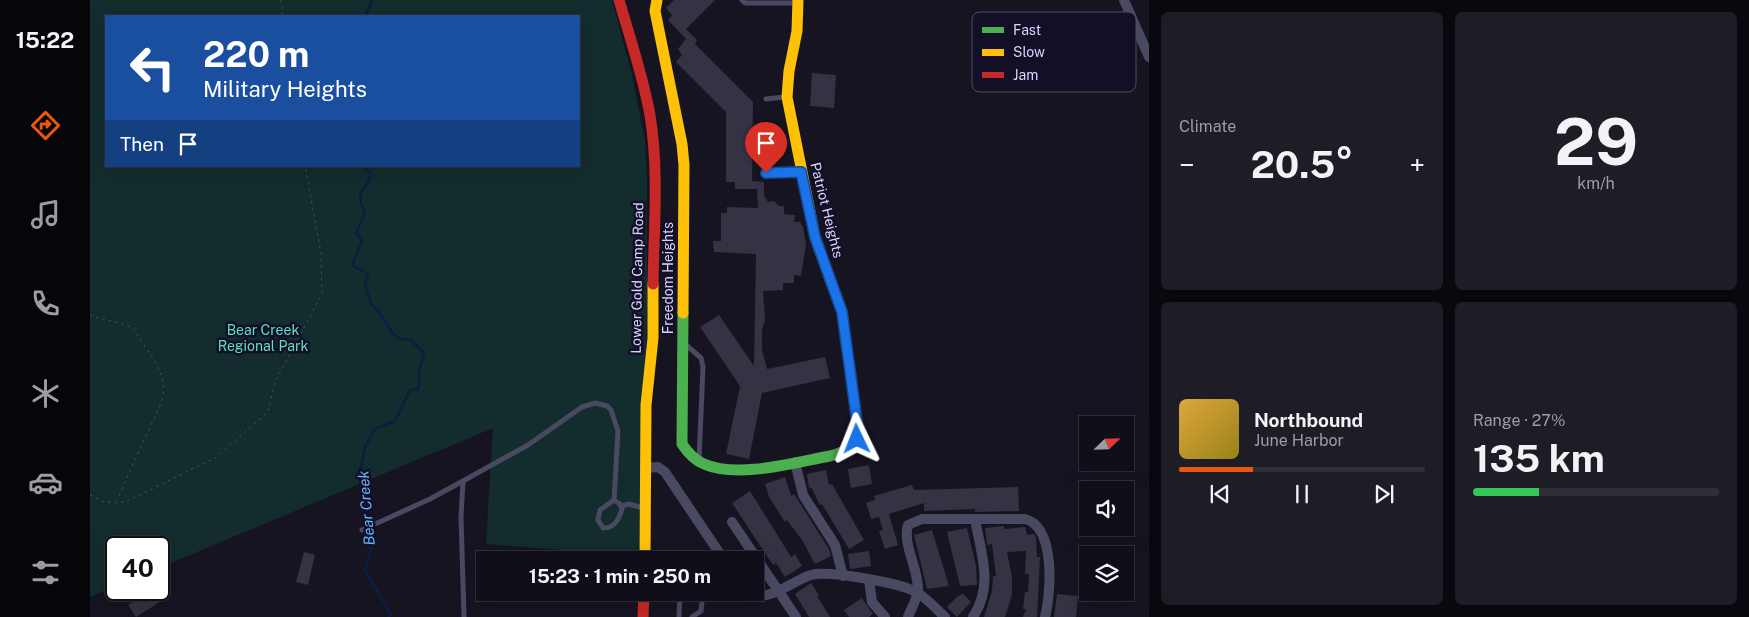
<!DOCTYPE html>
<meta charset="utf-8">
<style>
body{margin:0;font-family:"Public Sans",sans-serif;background:#1e1d26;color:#f1f3f6;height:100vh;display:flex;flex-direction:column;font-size:19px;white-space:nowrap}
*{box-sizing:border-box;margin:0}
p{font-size:16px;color:#9c9ca2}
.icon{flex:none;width:28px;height:28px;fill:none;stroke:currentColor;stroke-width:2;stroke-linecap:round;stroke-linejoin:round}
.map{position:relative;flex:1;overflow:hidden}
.details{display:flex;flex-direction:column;gap:12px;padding:12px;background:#09080e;width:600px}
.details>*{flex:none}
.hud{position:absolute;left:15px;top:15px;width:475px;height:152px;border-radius:0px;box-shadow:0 5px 20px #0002,0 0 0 1px #302f38;background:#1a4fa0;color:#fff;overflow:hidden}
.needle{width:32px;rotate:67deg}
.tools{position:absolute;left:989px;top:416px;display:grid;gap:10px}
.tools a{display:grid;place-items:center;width:55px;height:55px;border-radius:0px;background:#100f19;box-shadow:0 5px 20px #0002,0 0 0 1px #302f38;font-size:25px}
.speed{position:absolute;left:15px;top:536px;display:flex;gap:10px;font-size:25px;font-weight:700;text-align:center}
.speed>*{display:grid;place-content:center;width:65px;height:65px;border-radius:50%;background:#100f19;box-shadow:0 5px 20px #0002,0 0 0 1px #302f38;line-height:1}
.speed .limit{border:2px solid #111;border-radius:8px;background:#fff;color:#111}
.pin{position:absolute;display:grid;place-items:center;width:42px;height:42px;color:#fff;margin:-51px -21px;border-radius:50% 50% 50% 0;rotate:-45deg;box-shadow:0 0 5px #0007}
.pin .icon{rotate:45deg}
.me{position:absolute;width:55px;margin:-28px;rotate:358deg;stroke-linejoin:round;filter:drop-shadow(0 0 4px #0008)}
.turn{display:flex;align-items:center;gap:18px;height:105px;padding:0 15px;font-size:22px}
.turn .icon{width:65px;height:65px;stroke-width:2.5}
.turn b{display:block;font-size:35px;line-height:42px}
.then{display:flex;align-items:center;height:48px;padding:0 15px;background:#0003;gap:10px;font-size:19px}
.big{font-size:38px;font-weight:700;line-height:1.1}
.details .card{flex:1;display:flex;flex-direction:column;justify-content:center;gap:8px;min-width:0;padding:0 18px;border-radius:8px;background:#1e1d26}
.details .dial{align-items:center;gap:0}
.dial b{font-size:65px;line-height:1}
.song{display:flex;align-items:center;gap:15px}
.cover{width:60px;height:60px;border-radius:8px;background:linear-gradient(135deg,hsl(40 70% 55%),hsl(50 70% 35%))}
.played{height:5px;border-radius:2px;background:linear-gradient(90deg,#ea580c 30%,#302f38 30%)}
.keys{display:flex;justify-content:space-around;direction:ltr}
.heat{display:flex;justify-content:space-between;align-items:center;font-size:28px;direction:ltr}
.charge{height:8px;border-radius:4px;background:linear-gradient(90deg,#34c759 27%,#302f38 0)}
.details .tiles{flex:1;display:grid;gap:12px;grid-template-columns:repeat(2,1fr)}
.trip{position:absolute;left:386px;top:551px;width:288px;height:50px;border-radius:0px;background:#100f19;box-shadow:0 5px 20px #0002,0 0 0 1px #302f38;font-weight:700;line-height:50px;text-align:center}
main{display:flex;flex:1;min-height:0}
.dock{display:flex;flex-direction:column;width:90px;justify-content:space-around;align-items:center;background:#06060a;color:#9c9ca2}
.dock .icon{width:35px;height:35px}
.dock .current{color:#ea580c}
.dock b{font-size:22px;color:#f1f3f6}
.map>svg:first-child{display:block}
</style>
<main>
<nav class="dock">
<b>15:22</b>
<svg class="icon current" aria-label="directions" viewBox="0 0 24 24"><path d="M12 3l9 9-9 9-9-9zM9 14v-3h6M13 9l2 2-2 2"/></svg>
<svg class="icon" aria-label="music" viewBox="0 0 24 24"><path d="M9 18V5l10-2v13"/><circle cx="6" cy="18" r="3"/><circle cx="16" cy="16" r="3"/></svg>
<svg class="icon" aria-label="phone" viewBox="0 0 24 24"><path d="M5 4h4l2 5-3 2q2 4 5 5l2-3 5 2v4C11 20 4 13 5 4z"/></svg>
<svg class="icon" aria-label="climate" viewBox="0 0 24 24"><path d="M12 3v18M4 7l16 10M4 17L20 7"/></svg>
<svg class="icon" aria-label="car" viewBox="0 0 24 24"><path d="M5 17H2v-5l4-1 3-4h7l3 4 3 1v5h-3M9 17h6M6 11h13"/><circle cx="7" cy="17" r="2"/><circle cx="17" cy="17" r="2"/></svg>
<svg class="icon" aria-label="filters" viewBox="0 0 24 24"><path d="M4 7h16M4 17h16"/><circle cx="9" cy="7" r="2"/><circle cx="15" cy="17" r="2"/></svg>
</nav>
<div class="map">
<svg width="1059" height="617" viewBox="0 0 1059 617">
<rect width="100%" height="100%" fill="#161421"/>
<path fill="#132c2d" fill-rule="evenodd" d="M0,0H522L542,75L555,141L557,178V315L549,556L396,544L403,428L69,568V548H26V586L0,597ZM16,16H489V166H16Z"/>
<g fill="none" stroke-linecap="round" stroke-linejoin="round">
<g stroke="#0b1e41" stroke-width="2.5">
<path d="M275,16L282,0"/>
<path d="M273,166L281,174C279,190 262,186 275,213L266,233L272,241L262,265L278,274L275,283L281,304L290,313L303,334L311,339L321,340L334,353L328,374L330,377L328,389L320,390L305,421L285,429L275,447L270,473L281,549L275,570L301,614L298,617"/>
</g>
</g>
<g fill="#343243">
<path d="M584,0H625L596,29L607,40L605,44L663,102L662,181L674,182V196L678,202L684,201L689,206H694V214L705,215L704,222H710L713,227L716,244L711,276L704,275V283H693V290L673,291L675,320L672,330V350L677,369L735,357L740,378L672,393L659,459L636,454L650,386L610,327L629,315L664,366L666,254L624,252L623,241H631V213H637V207L668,208L667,189H645V182H636V112L586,62L592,55L588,49L596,39L578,20L582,15L576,8Z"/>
<path d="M722,73L746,75L744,108L720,106Z"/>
<path d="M779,465L782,484L761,488L758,469Z"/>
<path d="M736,470L739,485L742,484L774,540L759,549L732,504L730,505L721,487L719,488L717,474Z"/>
<path d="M695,477L701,496L704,494L739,549L741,556L725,564L712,540L697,520L695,522L679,497L675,484Z"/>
<path d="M822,485L824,490L928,487L929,511L885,512V509L834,511V503L799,514L808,545L795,549L789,531L793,530L789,517L781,519L776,503L785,500L784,496Z"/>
<path d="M660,491L701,557L705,554L712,566L695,577L686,563L683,565L642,503Z"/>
<path d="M914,526V529L935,527L937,535L944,534L946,537L947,557H950L947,617H933L936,609H933L935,592H938L939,574H935L936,551L917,552L922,577V595L915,617H894L902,591L903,576H906L902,544L897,545L895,528Z"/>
<path d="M877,528L886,566L887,585L870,586L857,532Z"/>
<path d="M842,530L859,586L837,589L824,535Z"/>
<path d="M779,551L781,566L760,569L758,554Z"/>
<path d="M214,552L225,555L218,585L206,582Z"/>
<path d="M721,583L729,595L727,596L740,617H719L705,594Z"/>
<path d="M62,590H71L76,598L46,617L38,605Z"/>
<path d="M873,594L881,602L867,617L857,607L868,596Z"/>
<path d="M967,594L988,596L986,617H964Z"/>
<path d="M772,598L783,614L779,617H759L754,610Z"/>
</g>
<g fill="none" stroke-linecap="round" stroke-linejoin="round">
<g stroke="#44505f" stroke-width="1" stroke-dasharray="2.5 4" stroke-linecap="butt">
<path d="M191,0L193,16"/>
<path d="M0,315C14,321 32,321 44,329C57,353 81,373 71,403L27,500"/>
<path d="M0,495L14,502H35L125,458L178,412L185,382L232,294L231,253L215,166"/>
</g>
<g stroke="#4a4962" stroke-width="5">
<path d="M652,0L655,3H706"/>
<path d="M676,99L695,97"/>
<path d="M595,344L611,358L613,367L609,460"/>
<path d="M373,481L371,517L374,617"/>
<path d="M531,506L539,504L553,508"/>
<path d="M272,530L340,499L373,481L438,445L492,407L505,403L517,406L521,410L528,431L524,500L530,504L532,509C529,519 525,528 513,528L508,520L510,510L524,500"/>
<path d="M555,556H584L592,560"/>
<path d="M589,617L590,592"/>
<path d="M602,617L611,611L613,592"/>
</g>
<g stroke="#4a4962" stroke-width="10">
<path d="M1034,0L1059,57"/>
<path d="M676,173L711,171"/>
<path d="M705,462L713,495L745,545L753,576"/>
<path d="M555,468L568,467L575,472L634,560"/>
<path d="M642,522L706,617"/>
<path d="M779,580L782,602L795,617"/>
<path d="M658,592C679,604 701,581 721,575C738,570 810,583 826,592C837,598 846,609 855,617"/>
<path d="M818,617C821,609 827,599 828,591C829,569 812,545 818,525L832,519H935C966,527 961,593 955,617"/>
<path d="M883,617C904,585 891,554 885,519"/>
</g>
<path stroke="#4caf50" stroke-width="11" d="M593,313L592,444C598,453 604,460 614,464C648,479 706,462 740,456C756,452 766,445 768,429L752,312L741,282"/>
<g stroke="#ffc107" stroke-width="11">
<path d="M567,0L565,11L592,144L594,165L593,313"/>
<path d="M708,0L707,31L699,71L697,97L725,237L741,282"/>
<path d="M555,560L556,405L563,338V284"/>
</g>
<g stroke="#c62828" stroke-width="11">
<path d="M529,0C540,38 553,76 560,115C569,170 564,228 563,284"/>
<path d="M553,617L554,592"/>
</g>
</g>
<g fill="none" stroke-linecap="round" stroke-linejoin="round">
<defs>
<path id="route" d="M676,173L711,172L725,237L752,312L768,429L767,439"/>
</defs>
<use href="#route" stroke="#114b97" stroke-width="12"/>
<use href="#route" stroke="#1a73e8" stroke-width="9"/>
</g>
<g text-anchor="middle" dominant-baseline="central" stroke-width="5" stroke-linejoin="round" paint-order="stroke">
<g font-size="14" fill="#d9d4ff" stroke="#130f26">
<text transform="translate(737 210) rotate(76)">Patriot Heights</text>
<text transform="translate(547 278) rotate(-89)">Lower Gold Camp Road</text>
<text transform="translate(578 278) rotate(-90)">Freedom Heights</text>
</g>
<g font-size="14" fill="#5fe0c0" stroke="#130f26">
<text x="173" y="330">Bear Creek<tspan x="173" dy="16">Regional Park</tspan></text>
</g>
<g font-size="15" font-style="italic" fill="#62b6ff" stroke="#130f26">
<text transform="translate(276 508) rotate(-95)">Bear Creek</text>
</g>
</g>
<rect x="882" y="12" width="164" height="80" rx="8" fill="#130f26" stroke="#4e4a67" stroke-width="1"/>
<rect x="892" y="27" width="22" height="6" fill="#4caf50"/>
<rect x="892" y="49" width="22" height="7" fill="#ffc107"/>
<rect x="892" y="72" width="22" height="6" fill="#c62828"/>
<g font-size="14" fill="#d9d4ff">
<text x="923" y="35">Fast</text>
<text x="923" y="57">Slow</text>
<text x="923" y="80">Jam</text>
</g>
</svg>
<div class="tools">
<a><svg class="needle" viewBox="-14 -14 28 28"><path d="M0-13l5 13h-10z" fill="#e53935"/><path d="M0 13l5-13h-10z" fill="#9c9ca2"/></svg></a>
<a><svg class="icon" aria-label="sound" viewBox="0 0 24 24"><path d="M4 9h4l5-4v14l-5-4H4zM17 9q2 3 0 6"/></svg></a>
<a><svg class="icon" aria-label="layers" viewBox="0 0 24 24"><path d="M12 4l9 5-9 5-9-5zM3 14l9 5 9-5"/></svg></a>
</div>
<div class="speed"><div class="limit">40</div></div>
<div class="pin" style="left:676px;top:173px;background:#d93025"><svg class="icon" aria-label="arrive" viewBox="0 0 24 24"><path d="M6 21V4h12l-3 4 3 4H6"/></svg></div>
<svg class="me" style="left:767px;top:439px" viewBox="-20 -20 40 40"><path d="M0-17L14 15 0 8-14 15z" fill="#1a73e8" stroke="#fff" stroke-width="4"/></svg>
<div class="trip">15:23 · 1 min · 250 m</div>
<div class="hud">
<div class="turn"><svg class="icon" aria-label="left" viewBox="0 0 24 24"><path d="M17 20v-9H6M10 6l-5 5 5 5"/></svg><div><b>220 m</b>Military Heights</div></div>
<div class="then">Then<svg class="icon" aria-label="arrive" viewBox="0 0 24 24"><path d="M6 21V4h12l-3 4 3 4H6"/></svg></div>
</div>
</div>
<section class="details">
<div class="tiles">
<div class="card"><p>Climate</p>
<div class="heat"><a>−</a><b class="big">20.5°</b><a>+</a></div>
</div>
<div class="card dial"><b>29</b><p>km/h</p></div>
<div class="card">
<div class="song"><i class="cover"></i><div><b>Northbound</b><p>June Harbor</p></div></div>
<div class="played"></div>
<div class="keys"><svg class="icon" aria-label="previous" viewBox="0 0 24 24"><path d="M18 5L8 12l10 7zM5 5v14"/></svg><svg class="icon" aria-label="pause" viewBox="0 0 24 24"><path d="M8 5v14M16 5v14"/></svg><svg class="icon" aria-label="next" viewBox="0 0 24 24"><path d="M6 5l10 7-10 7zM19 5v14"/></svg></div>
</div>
<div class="card"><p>Range · 27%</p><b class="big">135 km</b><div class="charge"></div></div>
</div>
</section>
</main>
